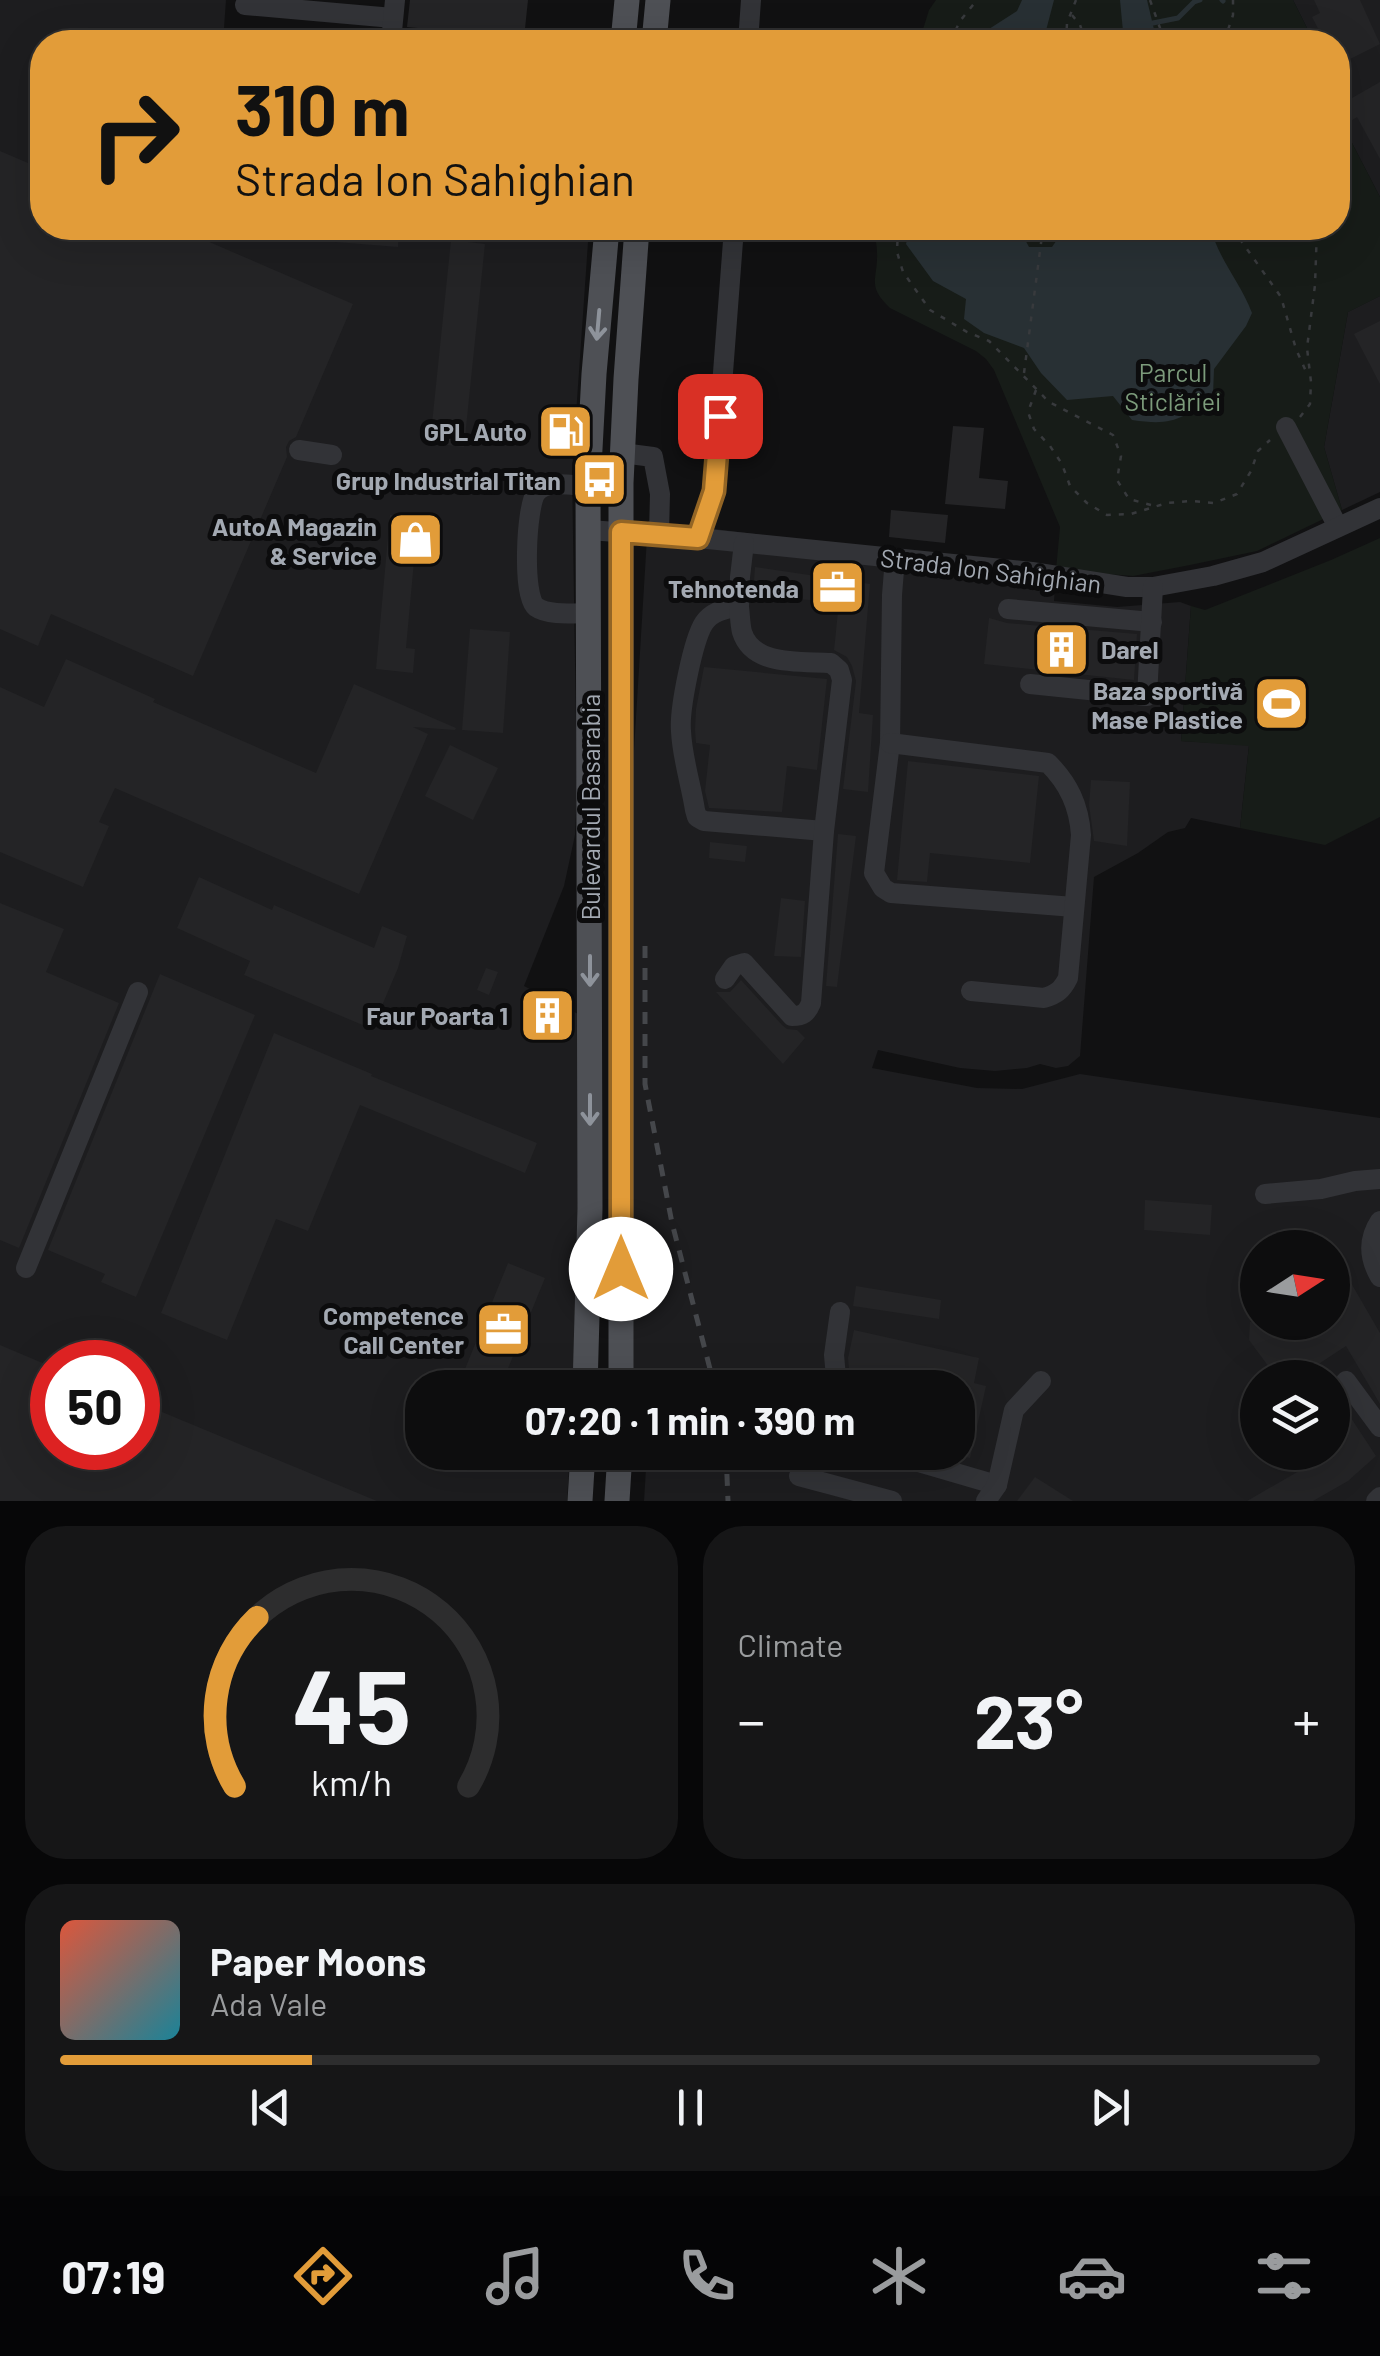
<!DOCTYPE html>
<meta charset="utf-8">
<style>
body{margin:0;font-family:Barlow,sans-serif;background:#161617;color:#f1f3f6;height:100vh;display:flex;flex-direction:column;font-size:38px;white-space:nowrap}
*{box-sizing:border-box;margin:0}
p{font-size:32px;color:#9a9c9e}
.icon{flex:none;width:55px;height:55px;fill:none;stroke:currentColor;stroke-width:2;stroke-linecap:round;stroke-linejoin:round}
.map{position:relative;height:1501px;overflow:hidden}
.drawer{display:flex;flex-direction:column;gap:25px;padding:25px;background:#070708;flex:1}
.drawer>*{flex:none}
.top-card{position:absolute;left:30px;top:30px;width:1320px;height:210px;border-radius:40px;box-shadow:0 10px 40px #0002,0 0 0 2px #2d2d2e;background:#e29c39;color:#111;overflow:hidden}
.needle{width:65px;rotate:78deg}
.fabs{position:absolute;left:1240px;top:1230px;display:grid;gap:20px}
.fabs a{display:grid;place-items:center;width:110px;height:110px;border-radius:50%;background:#0d0d0e;box-shadow:0 10px 40px #0002,0 0 0 2px #2d2d2e;font-size:50px}
.speed{position:absolute;left:30px;top:1340px;display:flex;gap:20px;font-size:50px;font-weight:700;text-align:center}
.speed>*{display:grid;place-content:center;width:130px;height:130px;border-radius:50%;background:#0d0d0e;box-shadow:0 10px 40px #0002,0 0 0 2px #2d2d2e;line-height:1}
.speed .limit{border:15px solid #d22;background:#fff;color:#111}
.pin{position:absolute;display:grid;place-items:center;width:85px;height:85px;color:#fff;margin:-42px;border-radius:20px;box-shadow:0 5px 15px #0006}
.me{position:absolute;width:110px;margin:-55px;rotate:0deg;stroke-linejoin:round;filter:drop-shadow(0 0 8px #0008)}
.turn{display:flex;align-items:center;gap:35px;height:210px;padding:0 40px;font-size:45px}
.turn .icon{width:130px;height:130px;stroke-width:2.5}
.turn b{display:block;font-size:70px;line-height:85px}
.big{font-size:75px;font-weight:700;line-height:1.1}
.drawer .tile{flex:1;display:flex;flex-direction:column;justify-content:center;gap:15px;min-width:0;padding:0 35px;border-radius:40px;background:#161617}
.drawer .dial{align-items:center;gap:0}
.dial svg{height:260px;overflow:visible;fill:none;stroke:#2d2d2e;stroke-width:7;stroke-linecap:round;text-anchor:middle}
.dial text{fill:#f1f3f6;stroke:none}
.song{display:flex;align-items:center;gap:30px}
.cover{width:120px;height:120px;border-radius:15px;background:linear-gradient(135deg,hsl(10 70% 55%),hsl(190 70% 35%))}
.played{height:10px;border-radius:5px;background:linear-gradient(90deg,#e29c39 20%,#2d2d2e 20%)}
.keys{display:flex;justify-content:space-around;direction:ltr}
.heat{display:flex;justify-content:space-between;align-items:center;font-size:55px;direction:ltr}
.drawer .tiles{flex:1;display:grid;gap:25px;grid-template-columns:1fr 1fr}
.tile:last-child{grid-column:span 2}
.trip{position:absolute;left:405px;top:1370px;width:570px;height:100px;border-radius:40px;background:#0d0d0e;box-shadow:0 10px 40px #0002,0 0 0 2px #2d2d2e;font-weight:700;line-height:100px;text-align:center}
.tab-bar{display:flex;height:160px;justify-content:space-around;align-items:center;background:#050506;color:#9a9c9e}
.tab-bar .icon{width:70px;height:70px}
.tab-bar .active{color:#e29c39}
.tab-bar b{font-size:45px;color:#f1f3f6}
.map>svg:first-child{display:block}
</style>
<div class="map">
<svg width="1380" height="1501" viewBox="0 0 1380 1501">
<rect width="100%" height="100%" fill="#111112"/>
<g fill="#1d1d1f" fill-rule="evenodd">
<path d="M0,0H226L223,42H42V228H589L572,472L577,789L575,835L564,886L524,986L582,1016L578,1303L574,1387L422,1388V1452L570,1453L567,1501H0ZM52,1362H138V1448H52Z"/>
<path d="M1293,0H1380V197L1338,116V42H1314Z"/>
<path d="M1380,296V492L1342,510L1324,447L1348,312Z"/>
<path d="M648,521L1056,570L1054,601L1117,607L1180,602L1191,606L1181,741L1249,745L1240,828L1191,818L1185,828L1168,832L1138,853L1094,877L1080,1056L1068,1066L1056,1068L1040,1064L1027,1068L995,1071L960,1068L878,1050L872,1068L977,1088L1022,1089L1080,1074L1380,1118V1501H644L647,1453L958,1452V1388H631L622,947ZM1258,1248H1332V1322H1258ZM1258,1378H1332V1452H1258Z"/>
</g>
<g fill="#171c18">
<path d="M936,0H1293L1314,42H919L929,10Z"/>
<path d="M1338,116L1380,197V296L1348,312L1324,447L1342,510L1257,551L1190,565L1133,576L1056,570L1060,527L994,370L986,359L976,351L890,308C866,285 878,280 877,253C877,245 875,236 873,228H1338Z"/>
<path d="M1380,538V817L1325,845L1240,828L1249,746L1181,741L1191,606L1205,610L1331,560Z"/>
</g>
<g fill="#283034">
<path d="M1022,0H1054L1043,42H974L975,38L1017,11Z"/>
<path d="M1120,0H1147L1157,42H1124Z"/>
<path d="M910,228H1019L1029,247H1052L1061,234V228H1211C1218,259 1241,283 1252,313L1246,326L1214,369L1213,395C1182,420 1172,426 1132,420L1113,396L1067,400L1041,373L1024,348L984,333L964,319L966,299L933,281L906,244Z"/>
</g>
<g fill="none" stroke-linecap="round" stroke-linejoin="round">
<g stroke="#283034" stroke-width="5">
<path d="M1222,0L1223,1"/>
<path d="M1153,23L1178,18L1194,2L1200,0"/>
</g>
</g>
<g fill="#242426">
<path d="M410,0H528L524,38L407,27Z"/>
<path d="M1314,0H1360L1380,44L1344,62L1338,50V42H1325L1312,17L1320,13Z"/>
<path d="M1380,82V159L1357,117L1347,123L1338,106Z"/>
<path d="M0,151L42,169V228H177L353,304L296,437L289,441L286,447L287,457L193,676L51,614L38,646L0,629Z"/>
<path d="M274,228H399L398,247L273,237Z"/>
<path d="M451,240L485,244L464,447L430,443Z"/>
<path d="M1380,321V384L1354,334Z"/>
<path d="M953,426L984,428L979,478L1008,481L1005,509L945,504Z"/>
<path d="M891,510L948,515L945,543L889,537Z"/>
<path d="M390,515L418,518L406,648L415,649L413,673L376,669Z"/>
<path d="M755,567L870,584L859,713L873,715L868,792L843,789L856,681L852,666L847,657L834,650L839,602L753,596Z"/>
<path d="M989,618L1007,623L1137,634L1134,680L984,664Z"/>
<path d="M470,629L510,632L503,733L462,730Z"/>
<path d="M66,659L155,699L153,702L316,773L354,684L456,728L455,730L413,727L428,734L359,894L115,788L99,822L109,826L83,887L0,852V687L44,707Z"/>
<path d="M704,667L827,679L817,770L787,766L782,812L709,808L705,791L710,745L696,743L695,730L696,709Z"/>
<path d="M450,745L498,768L473,820L425,796Z"/>
<path d="M908,761L1039,776L1030,863L930,853L927,882L897,880Z"/>
<path d="M1091,780L1130,782L1127,846L1094,841L1089,805Z"/>
<path d="M838,834L856,836L837,987L826,986Z"/>
<path d="M710,842L747,846L745,862L709,858Z"/>
<path d="M199,877L272,910L274,905L374,948L382,926L407,936L398,968L372,1029L244,975L250,961L177,928Z"/>
<path d="M781,898L805,901L801,957L774,956Z"/>
<path d="M0,903L64,929L46,972L119,1003L19,1248L0,1240Z"/>
<path d="M486,968L498,972L489,995L477,990Z"/>
<path d="M160,974L255,1015L136,1297L101,1282L105,1274L48,1250Z"/>
<path d="M741,980L782,1025L787,1029L797,1030L805,1038L783,1064L716,992H730Z"/>
<path d="M536,1003L562,1013L557,1028L531,1017Z"/>
<path d="M274,1033L372,1074L371,1076L537,1143L525,1173L360,1105L308,1231L276,1219L227,1340L161,1313Z"/>
<path d="M1145,1200L1212,1205L1210,1235L1144,1230Z"/>
<path d="M508,1263L545,1278L500,1388H482L461,1379Z"/>
<path d="M1347,1276L1380,1333V1404L1346,1346L1317,1365L1325,1378H1277L1249,1340L1250,1322H1332V1283Z"/>
<path d="M856,1286L941,1300L939,1319L853,1306Z"/>
<path d="M854,1330L979,1358L974,1383L986,1386L970,1458L958,1455V1388H886L850,1379L848,1358Z"/>
<path d="M0,1345L52,1367V1448H138V1402L377,1501H0Z"/>
<path d="M1332,1389L1376,1456L1348,1481L1313,1501H1247L1332,1452Z"/>
<path d="M1035,1477L1073,1501H1017Z"/>
</g>
<g fill="none" stroke-linecap="round" stroke-linejoin="round">
<g stroke="#383a3d" stroke-width="2.5" stroke-dasharray="5 8" stroke-linecap="butt">
<path d="M1150,0L1165,42"/>
<path d="M1072,15L1080,25L1086,42"/>
<path d="M950,42L960,21L977,0"/>
<path d="M1066,42L1067,23L1076,0"/>
<path d="M1224,42L1233,15V0"/>
<path d="M898,228L897,252L903,272L930,310L967,332L989,341L1049,402L1113,435L1121,456L1117,480L1129,499L1151,505"/>
<path d="M1232,228L1281,297L1296,349L1308,376"/>
<path d="M1024,373L1043,228"/>
<path d="M1036,390L1028,412L1034,429L1050,446L1062,464L1070,486L1087,503L1107,515L1131,514L1167,503L1191,501L1214,503L1237,494L1251,471L1258,451L1270,440"/>
<path d="M1300,417L1310,404L1311,382L1307,348L1315,285L1317,228"/>
</g>
<g stroke="#323337" stroke-width="20">
<path d="M245,5L393,18"/>
<path d="M391,42L395,0"/>
<path d="M748,42L751,0"/>
<path d="M1286,427L1338,527"/>
<path d="M299,450L332,455"/>
<path d="M622,453L653,457L660,494L659,534"/>
<path d="M588,486C573,486 546,479 536,493C526,507 522,597 536,607C549,616 574,613 589,613"/>
<path d="M589,530L698,538L1032,572L1127,587H1153L1213,576L1263,562L1380,508"/>
<path d="M698,538L714,491L734,228"/>
<path d="M744,543L740,577L739,607C726,608 712,611 704,623C693,640 679,710 681,731C682,757 691,784 695,810L697,817L704,821L824,831"/>
<path d="M895,558L892,595L890,743L874,873L883,888L891,893L1074,907"/>
<path d="M1008,609L1152,622"/>
<path d="M1030,684L1147,696L1153,587"/>
<path d="M890,743L1048,763C1069,784 1079,806 1081,835L1068,978C1062,990 1057,994 1044,998L971,991"/>
<path d="M725,979L734,966L744,963L792,1016C803,1016 807,1013 811,1003L824,831L842,680L839,670L831,663C801,661 753,667 742,632C740,624 740,614 739,607"/>
<path d="M1265,1194L1321,1189L1355,1181L1380,1179"/>
<path d="M1380,1221C1368,1239 1369,1258 1380,1277"/>
<path d="M26,1268L138,992"/>
<path d="M1346,1381L1380,1427"/>
<path d="M837,1388L834,1355L840,1312"/>
<path d="M884,1452L997,1485"/>
<path d="M799,1476L892,1501"/>
<path d="M986,1501L997,1485L1014,1410L1041,1381"/>
<path d="M1376,1501L1380,1497"/>
</g>
<g stroke="#4e5055" stroke-width="25">
<path d="M623,42L627,0"/>
<path d="M654,42L658,0"/>
<path d="M585,1388L590,1209L588,486L594,374L607,228"/>
<path d="M621,1388V483L626,379L637,228"/>
<path d="M580,1501L583,1452"/>
<path d="M617,1501L620,1452"/>
</g>
<g stroke="#45474b" stroke-width="5" stroke-dasharray="12 10" stroke-linecap="butt">
<path d="M645,946V1084L672,1223L715,1388"/>
<path d="M726,1452L728,1501"/>
</g>
</g>
<defs><path id="oneway-shaft" d="M-6 0H5M1.5-3L5.5 0L1.5 3" fill="none" stroke-width="1.6" stroke-linecap="round" stroke-linejoin="round" transform="scale(2.5)"/></defs>
<g stroke="#8e939b">
<use href="#oneway-shaft" transform="translate(598 325) rotate(95)"/>
<use href="#oneway-shaft" transform="translate(590 971) rotate(90)"/>
<use href="#oneway-shaft" transform="translate(590 1110) rotate(90)"/>
</g>
<g fill="none" stroke-linecap="round" stroke-linejoin="round">
<defs>
<path id="route" d="M621,1269V532L698,538L714,491L720,416"/>
</defs>
<use href="#route" stroke="#936525" stroke-width="25"/>
<use href="#route" stroke="#e29c39" stroke-width="18"/>
</g>
<defs>
<symbol id="fuel-square" viewBox="-11 -11 22 22"><rect x="-9" y="-9" width="18" height="18" rx="4" fill="#e29c39" stroke="#0c0c0d"/><path d="M-5.5-6h7V0h2V4h1.3V-2.5L3-4.5l.8-.8L6-3V5H2.5V1h-1V6h-7ZM-4.2-4.7v3.2H.2V-4.7Z" fill="#fff"/></symbol>
<symbol id="bus-square" viewBox="-11 -11 22 22"><rect x="-9" y="-9" width="18" height="18" rx="4" fill="#e29c39" stroke="#0c0c0d"/><path d="M-5-6H5V4H4V6H2V4H-2V6H-4V4H-5ZM-3.5-4V0h7V-4ZM-3.5 1.2v1.5H-2V1.2ZM2 1.2v1.5H3.5V1.2Z" fill="#fff"/></symbol>
<symbol id="shop-square" viewBox="-11 -11 22 22"><rect x="-9" y="-9" width="18" height="18" rx="4" fill="#e29c39" stroke="#0c0c0d"/><path d="M-5-2.5h2.3a2.7 3.5 0 0 1 5.4 0H5L5.5 6h-11ZM-1.5-2.5h3a1.5 2.3 0 0 0-3 0Z" fill="#fff"/></symbol>
<symbol id="office-square" viewBox="-11 -11 22 22"><rect x="-9" y="-9" width="18" height="18" rx="4" fill="#e29c39" stroke="#0c0c0d"/><path d="M-6-3h4V-5.5h4V-3h4V5H-6ZM-1-4.5V-3h2v-1.5ZM-6 0V1H6V0Z" fill="#fff"/></symbol>
<symbol id="building-square" viewBox="-11 -11 22 22"><rect x="-9" y="-9" width="18" height="18" rx="4" fill="#e29c39" stroke="#0c0c0d"/><path d="M-4-6H4V6H1V3H-1V6H-4ZM-2.5-4.3h1.7v1.8h-1.7ZM.8-4.3h1.7v1.8H.8ZM-2.5-1h1.7V.8h-1.7ZM.8-1h1.7V.8H.8Z" fill="#fff"/></symbol>
<symbol id="stadium-square" viewBox="-11 -11 22 22"><rect x="-9" y="-9" width="18" height="18" rx="4" fill="#e29c39" stroke="#0c0c0d"/><path d="M0-5a6.5 5 0 1 0 0 10a6.5 5 0 1 0 0-10ZM-3.5-1.8h7v3.6h-7Z" fill="#fff"/></symbol>
</defs>
<g fill-rule="evenodd">
<use href="#fuel-square" x="534" y="400" width="63" height="63"/>
<use href="#bus-square" x="568" y="448" width="63" height="63"/>
<use href="#shop-square" x="384" y="508" width="63" height="63"/>
<use href="#office-square" x="806" y="556" width="63" height="63"/>
<use href="#building-square" x="1030" y="618" width="63" height="63"/>
<use href="#stadium-square" x="1250" y="672" width="63" height="63"/>
<use href="#building-square" x="516" y="984" width="63" height="63"/>
<use href="#office-square" x="472" y="1298" width="63" height="63"/>
</g>
<g text-anchor="middle" dominant-baseline="central" stroke-width="10" stroke-linejoin="round" paint-order="stroke">
<g font-size="25" fill="#7c9b7b" stroke="#0c0c0d">
<text x="1173" y="372">Parcul<tspan x="1173" dy="29">Sticlăriei</tspan></text>
</g>
<g font-size="25" font-weight="bold" fill="#a3a9b2" stroke="#0c0c0d" text-anchor="end">
<text x="527" y="431">GPL Auto</text>
<text x="561" y="480">Grup Industrial Titan</text>
<text x="377" y="526">AutoA Magazin<tspan x="377" dy="29">&amp; Service</tspan></text>
<text x="799" y="588">Tehnotenda</text>
<text x="1101" y="649" text-anchor="start">Darel</text>
<text x="1243" y="690">Baza sportivă<tspan x="1243" dy="29">Mase Plastice</tspan></text>
<text x="508" y="1015">Faur Poarta 1</text>
<text x="464" y="1315">Competence<tspan x="464" dy="29">Call Center</tspan></text>
</g>
<g font-size="25" fill="#a3a9b2" stroke="#0c0c0d">
<text transform="translate(991 570) rotate(7)">Strada Ion Sahighian</text>
<text transform="translate(590 807) rotate(-90)">Bulevardul Basarabia</text>
</g>
</g>
</svg>
<div class="fabs">
<a><svg class="needle" viewBox="-14 -14 28 28"><path d="M0-13l5 13h-10z" fill="#e53935"/><path d="M0 13l5-13h-10z" fill="#9a9c9e"/></svg></a>
<a><svg class="icon" aria-label="layers" viewBox="0 0 24 24"><path d="M12 4l9 5-9 5-9-5zM3 14l9 5 9-5"/></svg></a>
</div>
<div class="speed"><div class="limit">50</div></div>
<div class="pin" style="left:720px;top:416px;background:#d93025"><svg class="icon" aria-label="arrive" viewBox="0 0 24 24"><path d="M6 21V4h12l-3 4 3 4H6"/></svg></div>
<svg class="me" style="left:621px;top:1269px" viewBox="-20 -20 40 40"><circle r="19" fill="#fff"/><path d="M0-13L10 11 0 6-10 11z" fill="#e29c39"/></svg>
<div class="trip">07:20 · 1 min · 390 m</div>
<div class="top-card">
<div class="turn"><svg class="icon" aria-label="right" viewBox="0 0 24 24"><path d="M7 20v-9h11M14 6l5 5-5 5"/></svg><div><b>310 m</b>Strada Ion Sahighian</div></div>
</div>
</div>
<section class="drawer">
<div class="tiles">
<div class="tile dial"><svg viewBox="0 0 100 80">
<path d="M14 69A42 42 0 1 1 86 69"/>
<path d="M14 69A42 42 0 0 1 21 17" stroke="#e29c39"/>
<text x="50" y="56" font-size="32" font-weight="700">45</text>
<text x="50" y="72" font-size="11">km/h</text>
</svg></div>
<div class="tile"><p>Climate</p>
<div class="heat"><a>−</a><b class="big">23°</b><a>+</a></div>
</div>
<div class="tile">
<div class="song"><i class="cover"></i><div><b>Paper Moons</b><p>Ada Vale</p></div></div>
<div class="played"></div>
<div class="keys"><svg class="icon" aria-label="previous" viewBox="0 0 24 24"><path d="M18 5L8 12l10 7zM5 5v14"/></svg><svg class="icon" aria-label="pause" viewBox="0 0 24 24"><path d="M8 5v14M16 5v14"/></svg><svg class="icon" aria-label="next" viewBox="0 0 24 24"><path d="M6 5l10 7-10 7zM19 5v14"/></svg></div>
</div>
</div>
</section>
<nav class="tab-bar">
<b>07:19</b>
<svg class="icon active" aria-label="directions" viewBox="0 0 24 24"><path d="M12 3l9 9-9 9-9-9zM9 14v-3h6M13 9l2 2-2 2"/></svg>
<svg class="icon" aria-label="music" viewBox="0 0 24 24"><path d="M9 18V5l10-2v13"/><circle cx="6" cy="18" r="3"/><circle cx="16" cy="16" r="3"/></svg>
<svg class="icon" aria-label="phone" viewBox="0 0 24 24"><path d="M5 4h4l2 5-3 2q2 4 5 5l2-3 5 2v4C11 20 4 13 5 4z"/></svg>
<svg class="icon" aria-label="climate" viewBox="0 0 24 24"><path d="M12 3v18M4 7l16 10M4 17L20 7"/></svg>
<svg class="icon" aria-label="car" viewBox="0 0 24 24"><path d="M5 17H2v-5l4-1 3-4h7l3 4 3 1v5h-3M9 17h6M6 11h13"/><circle cx="7" cy="17" r="2"/><circle cx="17" cy="17" r="2"/></svg>
<svg class="icon" aria-label="filters" viewBox="0 0 24 24"><path d="M4 7h16M4 17h16"/><circle cx="9" cy="7" r="2"/><circle cx="15" cy="17" r="2"/></svg>
</nav>
